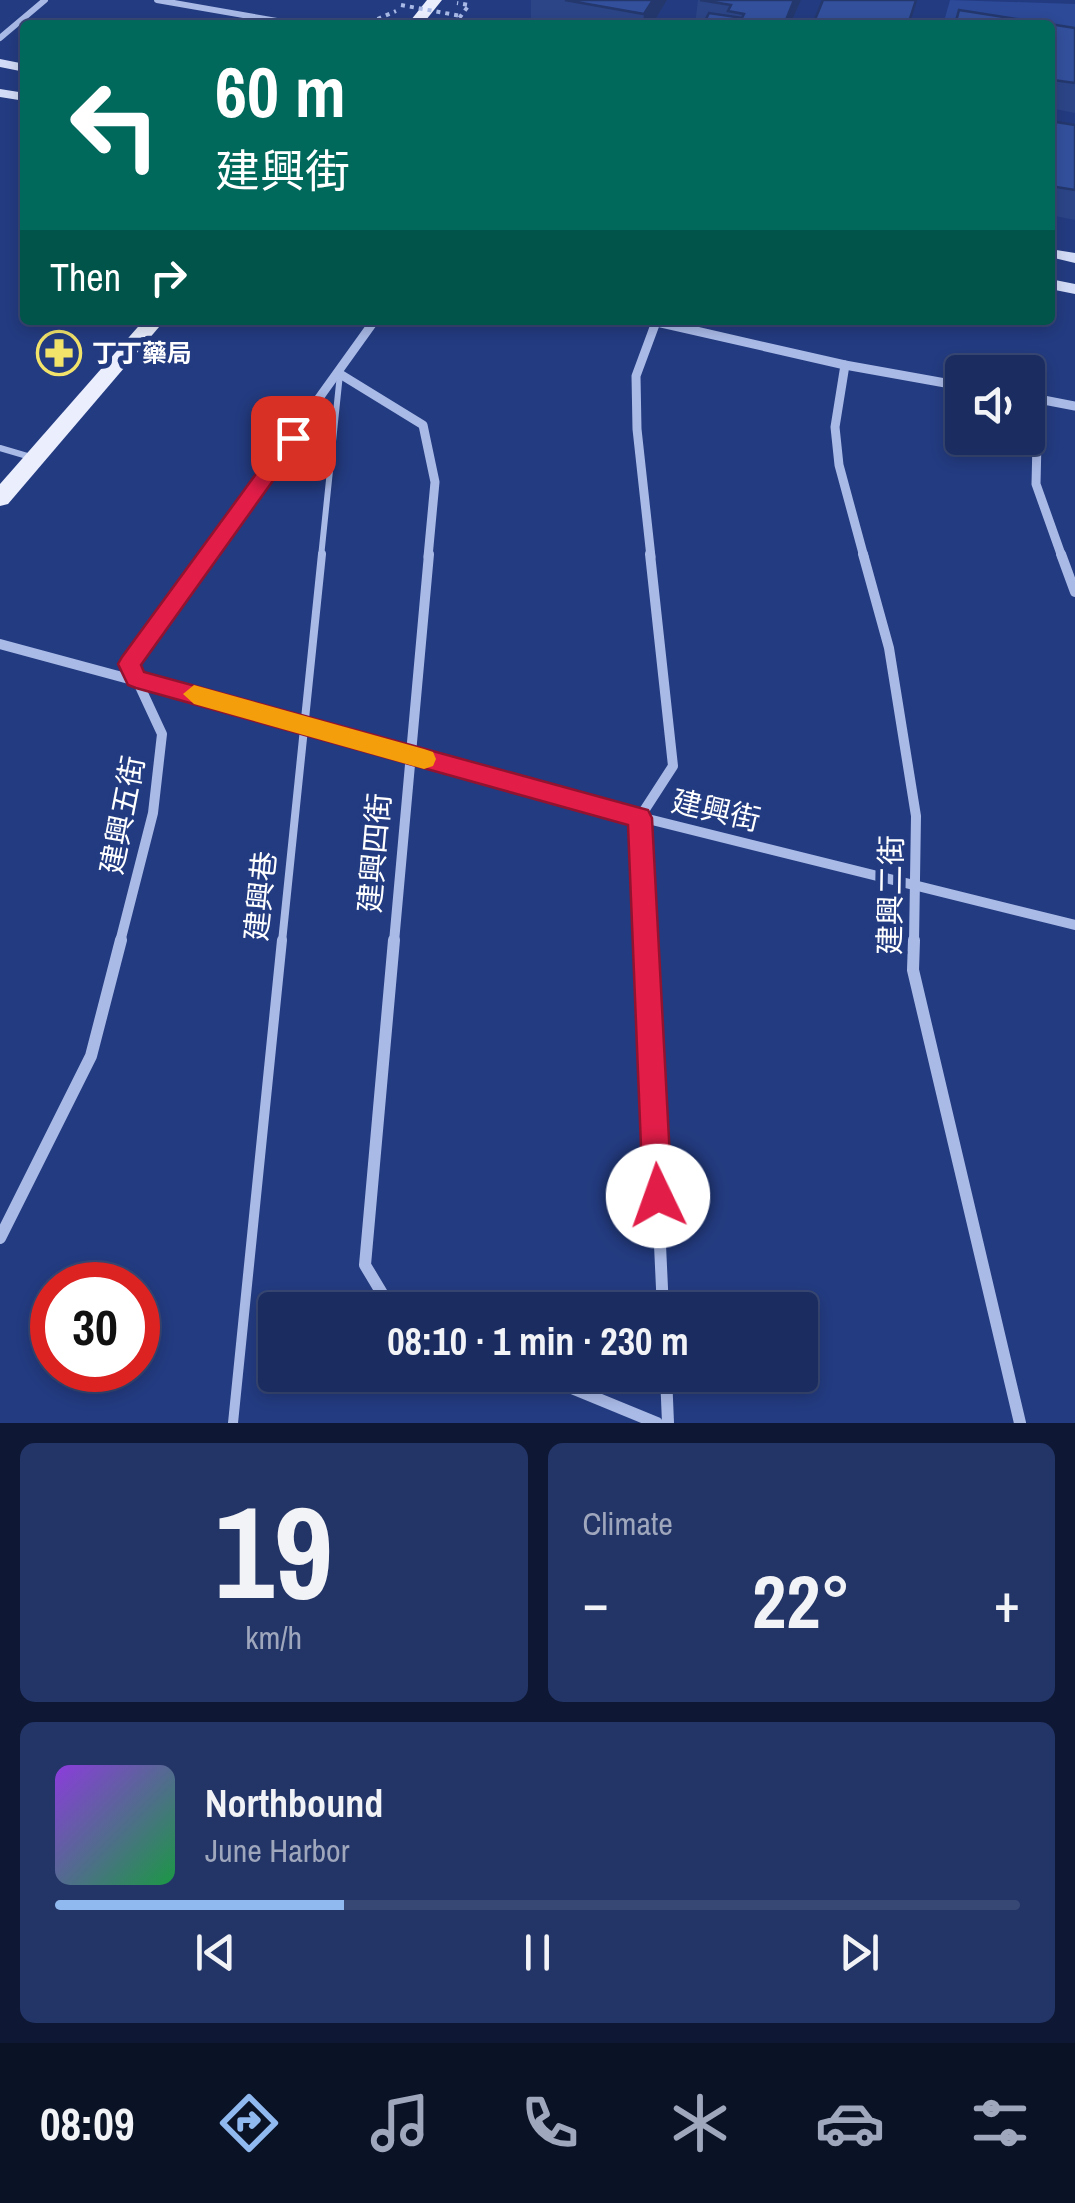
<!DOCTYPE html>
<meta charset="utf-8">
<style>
body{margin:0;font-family:"Archivo Narrow","Noto Sans TC",sans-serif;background:#233466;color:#f1f3f6;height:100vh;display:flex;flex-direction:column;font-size:38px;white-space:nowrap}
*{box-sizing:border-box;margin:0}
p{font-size:32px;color:#9fa7bd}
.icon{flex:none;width:55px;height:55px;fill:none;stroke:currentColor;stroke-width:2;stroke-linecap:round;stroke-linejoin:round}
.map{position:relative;height:1423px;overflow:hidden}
.panel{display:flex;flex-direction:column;gap:20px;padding:20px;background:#0e1835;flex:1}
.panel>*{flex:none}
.banner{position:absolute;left:20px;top:20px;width:1035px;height:305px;border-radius:10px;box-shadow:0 5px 15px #0003,0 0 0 2px #384875;background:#00695c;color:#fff;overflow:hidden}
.controls{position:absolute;left:945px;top:355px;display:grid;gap:20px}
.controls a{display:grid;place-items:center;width:100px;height:100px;border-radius:10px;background:#1a2c60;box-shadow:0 5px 15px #0003,0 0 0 2px #384875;font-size:50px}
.speed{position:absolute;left:30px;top:1262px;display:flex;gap:20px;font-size:50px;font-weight:700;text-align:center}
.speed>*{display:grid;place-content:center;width:130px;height:130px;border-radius:50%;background:#1a2c60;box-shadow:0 5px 15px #0003,0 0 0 2px #384875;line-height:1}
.speed .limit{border:15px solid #d22;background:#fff;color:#111}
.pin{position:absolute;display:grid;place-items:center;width:85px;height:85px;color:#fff;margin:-42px;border-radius:20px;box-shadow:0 5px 15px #0006}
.me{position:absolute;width:110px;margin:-55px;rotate:357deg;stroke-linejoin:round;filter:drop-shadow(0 0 8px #0008)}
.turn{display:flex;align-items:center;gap:35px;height:210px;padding:0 30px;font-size:45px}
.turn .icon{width:130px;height:130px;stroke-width:2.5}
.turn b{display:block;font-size:70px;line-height:85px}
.then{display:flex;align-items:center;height:95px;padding:0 30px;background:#0003;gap:20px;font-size:38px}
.big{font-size:75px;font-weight:700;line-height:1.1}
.panel .widget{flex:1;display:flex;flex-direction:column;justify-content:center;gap:15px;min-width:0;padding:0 35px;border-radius:15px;background:#233466}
.panel .dial{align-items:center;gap:0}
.dial b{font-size:130px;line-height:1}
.song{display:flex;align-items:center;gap:30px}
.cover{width:120px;height:120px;border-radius:15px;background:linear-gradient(135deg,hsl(270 70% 55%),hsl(140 70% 35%))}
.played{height:10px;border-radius:5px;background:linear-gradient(90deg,#90b9f0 30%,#384875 30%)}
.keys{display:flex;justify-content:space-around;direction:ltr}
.heat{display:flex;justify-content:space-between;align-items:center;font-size:55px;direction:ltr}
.panel .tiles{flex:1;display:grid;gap:20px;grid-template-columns:1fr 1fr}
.widget:last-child{grid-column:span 2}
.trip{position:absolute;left:258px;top:1292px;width:560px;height:100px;border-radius:10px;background:#1a2c60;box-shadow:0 5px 15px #0003,0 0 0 2px #384875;font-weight:700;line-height:100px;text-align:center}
.tabs{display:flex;height:160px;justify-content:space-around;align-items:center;background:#0a1226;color:#9fa7bd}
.tabs .icon{width:70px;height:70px}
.tabs .selected{color:#90b9f0}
.tabs b{font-size:45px;color:#f1f3f6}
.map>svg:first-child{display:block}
</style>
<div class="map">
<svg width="1075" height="1423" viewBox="0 0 1075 1423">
<rect width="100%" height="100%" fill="#233b80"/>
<path fill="#2d4a98" d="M950,0L1075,4V49L1050,25H943Z"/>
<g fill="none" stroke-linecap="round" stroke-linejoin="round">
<g stroke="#a9bae7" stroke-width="4" stroke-dasharray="4 5" stroke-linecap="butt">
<path d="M373,25V21L396,11"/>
<path d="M454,25L469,5L457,3"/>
</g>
<g stroke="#a9bae7" stroke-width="6">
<path d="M0,448L34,458"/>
<path d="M321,557L340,374"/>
</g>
<path stroke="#a9bae7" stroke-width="8" d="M282,942L322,554"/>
<path stroke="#a9bae7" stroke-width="10" d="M233,1423L282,940"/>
<g stroke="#a9bae7" stroke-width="6">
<path d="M157,0L300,25"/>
<path d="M0,38L45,0"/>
</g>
<g stroke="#a9bae7" stroke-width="9">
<path d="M648,320L845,365L962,386"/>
<path d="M845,365L835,427L839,465L864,557"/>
<path d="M340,374L423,425L435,482L428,557"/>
<path d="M1028,397L1075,406"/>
<path d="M1038,399L1036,484L1062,557"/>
<path d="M205,557L375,320"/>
<path d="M651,557L637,429L636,376L656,322"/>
</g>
<g stroke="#a9bae7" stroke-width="10">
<path d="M863,554L889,648L916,816L914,942"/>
<path d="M1061,554L1075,592"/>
<path d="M0,644L640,817L1075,925"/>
<path d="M120,942L153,813L162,734L129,663L207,554"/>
<path d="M394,942L429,554"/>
<path d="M646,942L640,817L673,766L650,554"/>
</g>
<g stroke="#a9bae7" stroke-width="12">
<path d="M646,940L663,1310"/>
<path d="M914,940L913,970L1020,1423"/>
<path d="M0,1238L91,1056L121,940"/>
<path d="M392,1310L365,1265L394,940"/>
<path d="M540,1375L657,1423"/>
<path d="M666,1375L668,1423"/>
</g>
<g fill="#d3dcf6" fill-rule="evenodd">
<path d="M0,59L25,64V72L0,67Z"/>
<path d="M0,89L25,93V101L0,97Z"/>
<path d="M1050,249L1075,253V263L1050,257Z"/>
<path d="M1050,279L1075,284V294L1050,289Z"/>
</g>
<g fill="#eaeefd" fill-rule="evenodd">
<path d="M427,0H442L422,25H407Z"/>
<path d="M144,320H165L8,504L0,506V484Z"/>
</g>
<path stroke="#a9bae7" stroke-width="4" stroke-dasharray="4 5" stroke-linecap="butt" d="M401,5L461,16"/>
</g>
<g fill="#2c4587">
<path d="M531,0H667L652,25H554L531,21Z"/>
<path d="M698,0H801L790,25H695Z"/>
<path d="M1050,25L1075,28V113L1050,108Z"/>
<path d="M1050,121L1075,125V220L1050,215Z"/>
</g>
<g fill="#24386e">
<path d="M653,0H667L652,25H643L644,14Z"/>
<path d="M794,0H801L790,25H784Z"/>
</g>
<g fill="#33509d" stroke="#24386e" stroke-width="2.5">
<path d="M565,0H653L644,14Z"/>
<path d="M700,0H794L784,25H703L709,13L742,18L744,14L728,11L731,5Z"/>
<path d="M823,0H916L908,25H835L814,22Z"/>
<path d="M959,10L1075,28V83L1053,80L1054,72L1050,71V25H955Z"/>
<path d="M509,21L529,25H506Z"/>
<path d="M1050,121L1075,125V190L1050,186Z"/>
</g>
<path fill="#e11d48" stroke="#92132f" stroke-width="2.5" d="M293,432L300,433V443L141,665L144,672L648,810L652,818L672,1196L668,1207L658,1211L647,1207L643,1196L628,825L136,688L128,685L118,664L122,657L286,433Z"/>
<path fill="#f59e0b" d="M194,685L424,749L433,752L436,759L433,766L424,769L194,704L183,694Z"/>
<defs>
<symbol id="pharmacy-ring" viewBox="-11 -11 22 22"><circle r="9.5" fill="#233b80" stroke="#f2e36b" stroke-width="1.5"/><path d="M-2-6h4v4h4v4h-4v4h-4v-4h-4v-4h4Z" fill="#f2e36b"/></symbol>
</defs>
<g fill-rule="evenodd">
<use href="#pharmacy-ring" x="34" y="328" width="50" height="50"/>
</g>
<g text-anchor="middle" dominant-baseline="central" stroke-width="10" stroke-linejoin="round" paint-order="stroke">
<g font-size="25" font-weight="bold" fill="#fff" stroke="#233b80" text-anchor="start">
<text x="92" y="353">丁丁藥局</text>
</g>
<g font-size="30" fill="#fff" stroke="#233b80">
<text transform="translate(716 810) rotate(13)">建興街</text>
<text transform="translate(122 815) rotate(-79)">建興五街</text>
<text transform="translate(374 853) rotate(-85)">建興四街</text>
<text transform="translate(890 895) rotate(-89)">建興二街</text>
<text transform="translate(260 896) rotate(-84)">建興巷</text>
</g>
</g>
</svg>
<div class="controls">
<a><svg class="icon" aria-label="sound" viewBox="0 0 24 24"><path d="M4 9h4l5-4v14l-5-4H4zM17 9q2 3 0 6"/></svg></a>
</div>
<div class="speed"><div class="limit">30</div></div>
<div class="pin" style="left:293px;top:438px;background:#d93025"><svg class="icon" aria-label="arrive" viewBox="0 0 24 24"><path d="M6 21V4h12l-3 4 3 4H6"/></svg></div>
<svg class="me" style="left:658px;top:1196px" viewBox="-20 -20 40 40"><circle r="19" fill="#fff"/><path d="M0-13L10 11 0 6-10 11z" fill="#e11d48"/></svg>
<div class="trip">08:10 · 1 min · 230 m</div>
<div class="banner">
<div class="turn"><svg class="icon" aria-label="left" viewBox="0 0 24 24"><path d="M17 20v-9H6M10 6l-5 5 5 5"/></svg><div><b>60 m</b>建興街</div></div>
<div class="then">Then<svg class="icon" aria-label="right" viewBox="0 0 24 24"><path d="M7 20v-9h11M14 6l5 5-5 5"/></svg></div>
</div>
</div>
<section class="panel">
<div class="tiles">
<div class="widget dial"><b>19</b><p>km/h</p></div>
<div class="widget"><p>Climate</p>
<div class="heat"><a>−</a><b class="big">22°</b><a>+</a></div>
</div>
<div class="widget">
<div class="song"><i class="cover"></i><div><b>Northbound</b><p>June Harbor</p></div></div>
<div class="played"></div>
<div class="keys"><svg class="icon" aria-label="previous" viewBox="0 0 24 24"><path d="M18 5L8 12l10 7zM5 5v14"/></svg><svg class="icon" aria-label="pause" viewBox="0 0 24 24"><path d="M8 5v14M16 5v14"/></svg><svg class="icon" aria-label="next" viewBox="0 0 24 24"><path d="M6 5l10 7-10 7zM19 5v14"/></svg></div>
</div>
</div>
</section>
<nav class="tabs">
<b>08:09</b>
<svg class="icon selected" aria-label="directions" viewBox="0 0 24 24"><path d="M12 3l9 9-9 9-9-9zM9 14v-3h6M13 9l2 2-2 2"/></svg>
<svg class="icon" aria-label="music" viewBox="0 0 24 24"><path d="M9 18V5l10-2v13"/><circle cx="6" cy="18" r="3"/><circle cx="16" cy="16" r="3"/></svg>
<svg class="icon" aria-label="phone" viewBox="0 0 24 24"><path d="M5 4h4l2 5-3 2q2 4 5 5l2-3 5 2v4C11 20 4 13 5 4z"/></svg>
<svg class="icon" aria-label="climate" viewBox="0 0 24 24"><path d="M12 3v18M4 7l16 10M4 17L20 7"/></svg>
<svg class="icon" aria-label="car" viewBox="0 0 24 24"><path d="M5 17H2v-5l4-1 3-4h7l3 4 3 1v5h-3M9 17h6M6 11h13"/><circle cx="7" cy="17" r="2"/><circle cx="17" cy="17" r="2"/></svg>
<svg class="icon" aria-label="filters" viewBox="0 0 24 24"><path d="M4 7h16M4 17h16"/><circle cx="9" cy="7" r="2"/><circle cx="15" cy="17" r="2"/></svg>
</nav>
